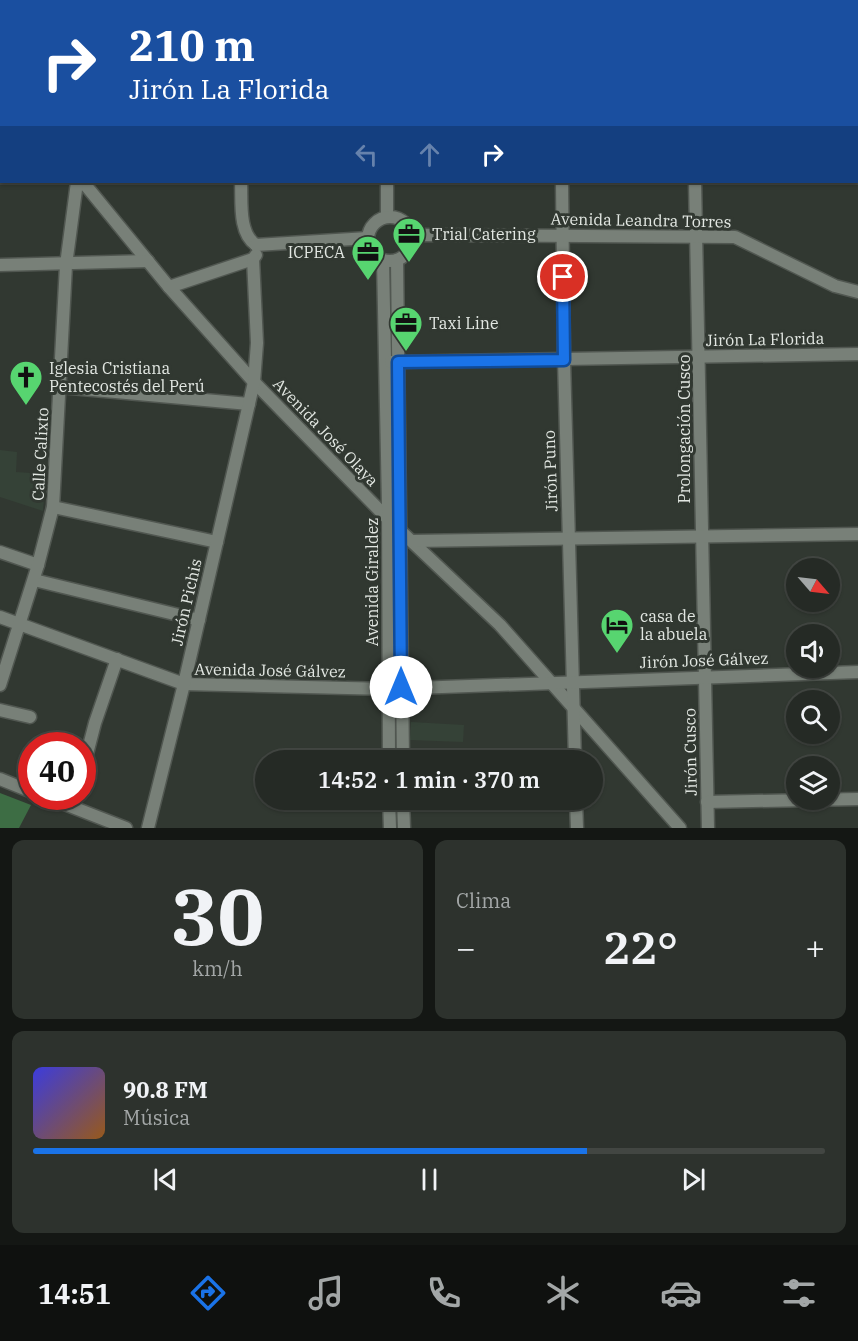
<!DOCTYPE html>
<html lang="es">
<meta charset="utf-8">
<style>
body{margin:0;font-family:"IBM Plex Serif",serif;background:#2d322d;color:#f1f3f6;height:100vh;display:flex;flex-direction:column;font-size:22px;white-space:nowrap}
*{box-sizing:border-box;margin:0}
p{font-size:20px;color:#a3a7a7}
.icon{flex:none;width:33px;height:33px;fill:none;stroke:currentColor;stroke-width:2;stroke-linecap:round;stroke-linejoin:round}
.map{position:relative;height:828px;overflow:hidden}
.side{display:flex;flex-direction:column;gap:12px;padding:12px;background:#141714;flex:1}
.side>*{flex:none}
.guide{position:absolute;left:0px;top:0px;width:858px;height:183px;box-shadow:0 2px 4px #0004,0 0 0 2px #424642;background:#1a4fa0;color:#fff;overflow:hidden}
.needle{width:39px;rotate:118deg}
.tools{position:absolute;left:786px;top:558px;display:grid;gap:12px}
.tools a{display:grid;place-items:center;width:54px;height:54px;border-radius:50%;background:#252a25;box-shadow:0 2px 4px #0004,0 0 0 2px #424642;font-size:30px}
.speed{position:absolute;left:18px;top:732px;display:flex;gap:12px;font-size:30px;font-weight:700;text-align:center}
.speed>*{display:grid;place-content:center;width:78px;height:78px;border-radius:50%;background:#252a25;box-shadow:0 2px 4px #0004,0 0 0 2px #424642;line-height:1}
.speed .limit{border:9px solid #d22;background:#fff;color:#111}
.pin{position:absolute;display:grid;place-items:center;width:51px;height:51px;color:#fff;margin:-26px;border:3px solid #fff;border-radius:50%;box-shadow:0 2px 6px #0007}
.me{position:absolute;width:66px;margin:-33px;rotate:0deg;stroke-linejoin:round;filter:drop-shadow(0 0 4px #0008)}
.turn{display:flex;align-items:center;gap:21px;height:126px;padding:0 30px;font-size:27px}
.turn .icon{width:78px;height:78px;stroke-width:2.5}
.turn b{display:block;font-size:42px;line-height:51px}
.lanes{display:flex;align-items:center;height:57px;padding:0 30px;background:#0003;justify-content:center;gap:30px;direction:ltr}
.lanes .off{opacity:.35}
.big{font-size:45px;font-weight:600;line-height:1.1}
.side .widget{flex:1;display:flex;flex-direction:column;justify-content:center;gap:9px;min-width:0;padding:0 21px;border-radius:12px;background:#2d322d}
.side .dial{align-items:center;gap:0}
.dial b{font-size:78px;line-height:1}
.song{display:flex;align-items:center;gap:18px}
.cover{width:72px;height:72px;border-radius:9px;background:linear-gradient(135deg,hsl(240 70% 55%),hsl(30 70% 35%))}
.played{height:6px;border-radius:3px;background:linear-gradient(90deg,#1a73e8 70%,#424642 70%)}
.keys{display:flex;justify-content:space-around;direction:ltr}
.heat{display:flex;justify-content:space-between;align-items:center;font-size:33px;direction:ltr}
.side .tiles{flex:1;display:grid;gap:12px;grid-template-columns:1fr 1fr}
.widget:last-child{grid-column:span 2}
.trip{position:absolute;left:255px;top:750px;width:348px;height:60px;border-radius:30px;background:#252a25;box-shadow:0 2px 4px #0004,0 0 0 2px #424642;font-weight:600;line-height:60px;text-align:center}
.menu{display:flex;height:96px;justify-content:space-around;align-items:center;background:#0f110f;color:#a3a7a7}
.menu .icon{width:42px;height:42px}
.menu .current{color:#1a73e8}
.menu b{font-size:27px;color:#f1f3f6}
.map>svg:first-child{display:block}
</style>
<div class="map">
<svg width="858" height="828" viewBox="0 0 858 828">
<rect width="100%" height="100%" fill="#313831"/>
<g fill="#354237">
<path d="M0,0H191V2H2L0,44Z"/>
<path d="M0,450L17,452L16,472L46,474L43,511L0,497Z"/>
<path d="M411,722L464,725L463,742L410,740Z"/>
</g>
<path fill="#3d6d44" d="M0,793L31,805L19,828H0Z"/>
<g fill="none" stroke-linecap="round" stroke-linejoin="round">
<defs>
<g id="minor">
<path d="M60,0V2"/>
<path d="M229,0V2"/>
<path d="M386,0V2"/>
<path d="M561,0V2"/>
<path d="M692,0V2"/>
<path d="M856,57H858"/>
<path d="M0,88H2"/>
<path d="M856,114L858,120"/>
<path d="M0,125L2,126"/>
<path d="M856,148H858"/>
<path d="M83,182L169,287L254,382L388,519L500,625L680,828"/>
<path d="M241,182C242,201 238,233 256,245"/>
<path d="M562,182L564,360L575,760"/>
<path d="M695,182L708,828"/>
<path d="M387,217V182"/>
<circle cx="390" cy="239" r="22"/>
<path d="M412,235L735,237L835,286L858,292"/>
<path d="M256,245L368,238"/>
<path d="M383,260L388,505L389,760"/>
<path d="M397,260L403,760"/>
<path d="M0,265L148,261"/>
<path d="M169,287L253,259L256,255"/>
<path d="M391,362L858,354"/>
<path d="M60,387L249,404"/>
<path d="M53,507L217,542"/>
<path d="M413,541L858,534"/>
<path d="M0,552L38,565"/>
<path d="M34,580L199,620"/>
<path d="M0,617L184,684L388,689L858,672"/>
<path d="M0,685L38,565L53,507L66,265L77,182"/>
<path d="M0,710L30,717"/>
<path d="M82,773L95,723L117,659"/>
<path d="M0,779L32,792"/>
<path d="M44,796L126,828"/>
<path d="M389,800L390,828"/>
<path d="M403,800L404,828"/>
<path d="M576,800L577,828"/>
<path d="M707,802L858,799"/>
<path d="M148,828L184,684L254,382L257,343L253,259"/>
</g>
</defs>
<use href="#minor" stroke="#515751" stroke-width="15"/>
<use href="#minor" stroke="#788078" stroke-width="12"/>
</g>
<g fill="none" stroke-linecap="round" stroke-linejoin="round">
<defs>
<path id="route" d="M401,687L398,362L564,360L563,277"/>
</defs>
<use href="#route" stroke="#114b97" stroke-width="15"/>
<use href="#route" stroke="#1a73e8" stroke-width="10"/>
</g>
<defs>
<symbol id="office-pin" viewBox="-11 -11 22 30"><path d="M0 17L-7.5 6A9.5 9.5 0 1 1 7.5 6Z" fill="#57d570" stroke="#313831"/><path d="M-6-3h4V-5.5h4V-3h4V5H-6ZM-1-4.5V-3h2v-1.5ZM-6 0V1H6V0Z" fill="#111"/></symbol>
<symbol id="church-pin" viewBox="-11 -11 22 30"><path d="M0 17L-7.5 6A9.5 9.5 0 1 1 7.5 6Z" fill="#57d570" stroke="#313831"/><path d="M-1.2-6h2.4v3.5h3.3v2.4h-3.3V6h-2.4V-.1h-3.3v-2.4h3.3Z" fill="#111"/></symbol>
<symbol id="hotel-pin" viewBox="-11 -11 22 30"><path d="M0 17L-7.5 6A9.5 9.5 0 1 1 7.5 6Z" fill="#57d570" stroke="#313831"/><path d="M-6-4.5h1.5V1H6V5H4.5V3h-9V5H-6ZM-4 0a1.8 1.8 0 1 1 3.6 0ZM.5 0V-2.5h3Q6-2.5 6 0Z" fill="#111"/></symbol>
</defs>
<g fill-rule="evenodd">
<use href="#office-pin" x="390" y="215" width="38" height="52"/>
<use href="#office-pin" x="349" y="233" width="38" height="52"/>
<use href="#office-pin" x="387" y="304" width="38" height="52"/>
<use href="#church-pin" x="7" y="358" width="38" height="52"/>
<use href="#hotel-pin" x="598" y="606" width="38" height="52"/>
</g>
<g text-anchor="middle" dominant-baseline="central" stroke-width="6" stroke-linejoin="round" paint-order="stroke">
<g font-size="16" fill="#e2e7e2" stroke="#313831">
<text transform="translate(641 220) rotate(1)">Avenida Leandra Torres</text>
<text transform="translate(765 339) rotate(-1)">Jirón La Florida</text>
<text transform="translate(684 429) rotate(-90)">Prolongación Cusco</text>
<text transform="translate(326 432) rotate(46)">Avenida José Olaya</text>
<text transform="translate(40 454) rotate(-87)">Calle Calixto</text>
<text transform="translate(550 471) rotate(-92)">Jirón Puno</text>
<text transform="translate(372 582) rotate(-90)">Avenida Giraldez</text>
<text transform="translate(186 602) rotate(-77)">Jirón Pichis</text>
<text transform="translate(704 660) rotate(-2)">Jirón José Gálvez</text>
<text transform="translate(270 670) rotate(1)">Avenida José Gálvez</text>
<text transform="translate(690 752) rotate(-91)">Jirón Cusco</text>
</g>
<g font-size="16" fill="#e2e7e2" stroke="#313831" text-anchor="start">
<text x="432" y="234">Trial Catering</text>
<text x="345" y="252" text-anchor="end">ICPECA</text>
<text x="429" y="323">Taxi Line</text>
<text x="49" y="368">Iglesia Cristiana<tspan x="49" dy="18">Pentecostés del Perú</tspan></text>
<text x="640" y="616">casa de<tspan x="640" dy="18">la abuela</tspan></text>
</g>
</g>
</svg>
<div class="tools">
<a><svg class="needle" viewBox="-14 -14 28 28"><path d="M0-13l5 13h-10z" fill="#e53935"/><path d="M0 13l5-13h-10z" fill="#a3a7a7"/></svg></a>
<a><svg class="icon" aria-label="sound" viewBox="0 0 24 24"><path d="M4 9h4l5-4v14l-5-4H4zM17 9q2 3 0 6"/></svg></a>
<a><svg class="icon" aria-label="search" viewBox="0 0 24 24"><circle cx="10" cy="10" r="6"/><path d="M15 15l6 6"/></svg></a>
<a><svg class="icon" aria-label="layers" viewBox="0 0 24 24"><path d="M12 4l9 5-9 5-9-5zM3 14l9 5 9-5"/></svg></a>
</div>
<div class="speed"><div class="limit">40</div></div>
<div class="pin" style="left:563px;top:277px;background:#d93025"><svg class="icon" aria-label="arrive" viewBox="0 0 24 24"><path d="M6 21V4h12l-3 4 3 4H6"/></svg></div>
<svg class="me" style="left:401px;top:687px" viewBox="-20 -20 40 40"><circle r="19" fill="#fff"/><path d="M0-13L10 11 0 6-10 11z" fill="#1a73e8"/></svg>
<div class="trip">14:52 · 1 min · 370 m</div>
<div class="guide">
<div class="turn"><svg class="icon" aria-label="right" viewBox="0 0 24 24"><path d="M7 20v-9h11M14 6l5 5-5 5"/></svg><div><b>210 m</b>Jirón La Florida</div></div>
<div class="lanes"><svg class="icon off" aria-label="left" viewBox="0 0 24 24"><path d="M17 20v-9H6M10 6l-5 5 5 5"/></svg><svg class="icon off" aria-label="ahead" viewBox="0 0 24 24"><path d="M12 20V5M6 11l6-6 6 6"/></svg><svg class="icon" aria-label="right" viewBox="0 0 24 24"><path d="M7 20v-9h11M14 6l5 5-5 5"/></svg></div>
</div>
</div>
<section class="side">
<div class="tiles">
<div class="widget dial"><b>30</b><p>km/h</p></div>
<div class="widget"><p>Clima</p>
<div class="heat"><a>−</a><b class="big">22°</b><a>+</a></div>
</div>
<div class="widget">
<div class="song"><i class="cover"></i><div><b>90.8 FM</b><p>Música</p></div></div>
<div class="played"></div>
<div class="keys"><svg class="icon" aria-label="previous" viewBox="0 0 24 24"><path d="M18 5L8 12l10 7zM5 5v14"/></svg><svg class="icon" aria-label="pause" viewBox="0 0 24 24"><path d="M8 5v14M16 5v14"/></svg><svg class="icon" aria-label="next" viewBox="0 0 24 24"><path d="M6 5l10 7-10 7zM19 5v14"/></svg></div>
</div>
</div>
</section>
<nav class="menu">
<b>14:51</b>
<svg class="icon current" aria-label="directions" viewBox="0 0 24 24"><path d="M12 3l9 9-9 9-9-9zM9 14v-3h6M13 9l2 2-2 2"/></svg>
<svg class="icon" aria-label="music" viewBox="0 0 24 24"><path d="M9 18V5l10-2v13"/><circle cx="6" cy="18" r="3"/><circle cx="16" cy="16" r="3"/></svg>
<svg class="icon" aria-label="phone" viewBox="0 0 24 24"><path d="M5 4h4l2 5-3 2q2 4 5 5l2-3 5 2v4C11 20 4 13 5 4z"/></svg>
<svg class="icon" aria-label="climate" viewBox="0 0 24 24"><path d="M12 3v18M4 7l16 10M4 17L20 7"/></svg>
<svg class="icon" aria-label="car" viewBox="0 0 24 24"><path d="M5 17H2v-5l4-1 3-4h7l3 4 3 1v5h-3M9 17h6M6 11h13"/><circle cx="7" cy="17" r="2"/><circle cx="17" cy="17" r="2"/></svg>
<svg class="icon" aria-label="filters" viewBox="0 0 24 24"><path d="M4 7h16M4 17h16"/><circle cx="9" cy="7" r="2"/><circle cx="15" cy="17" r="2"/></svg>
</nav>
